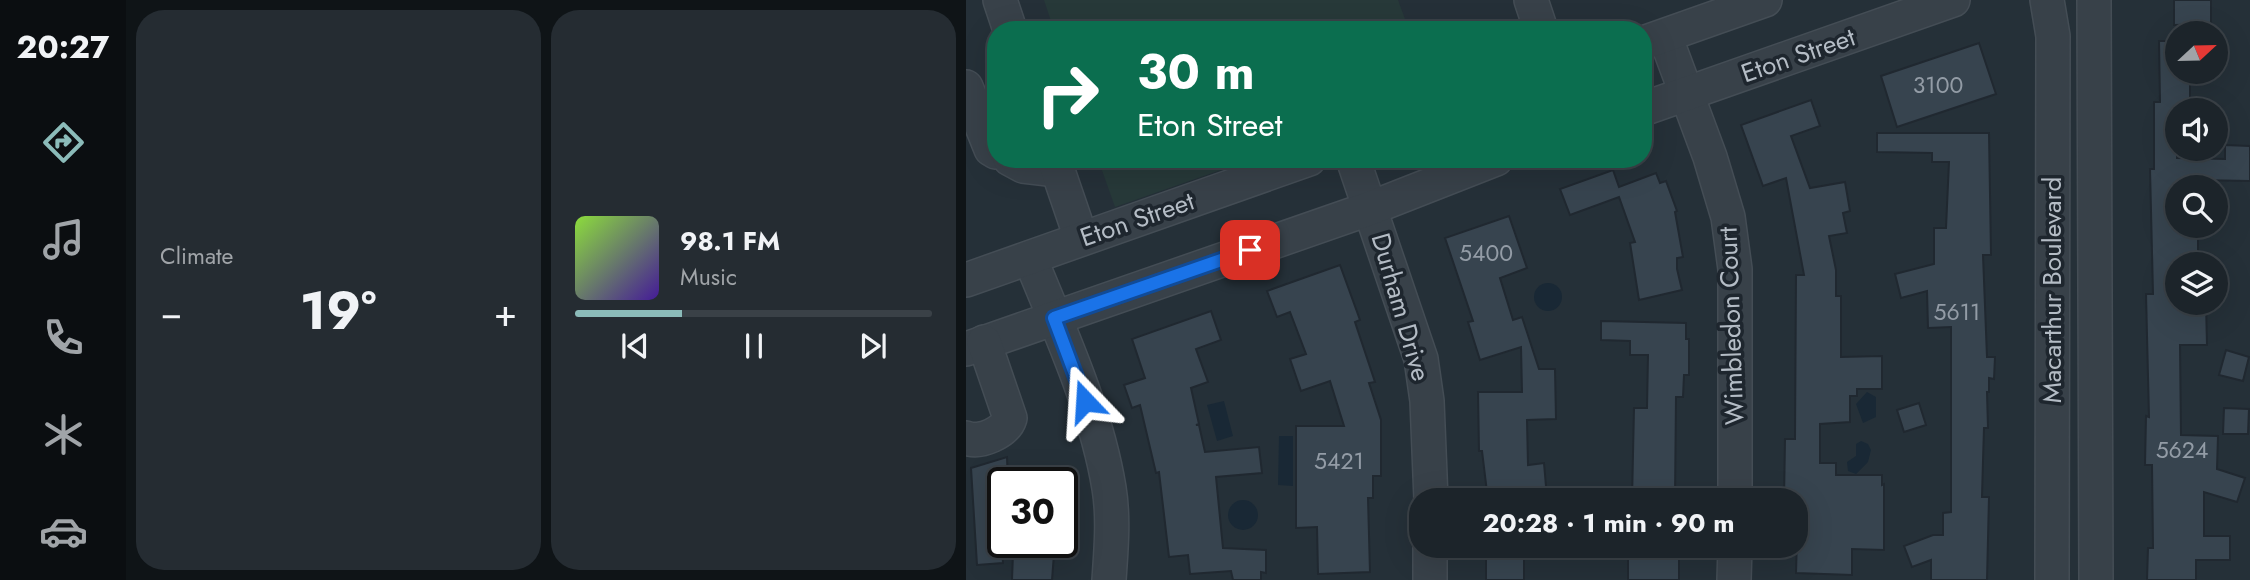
<!DOCTYPE html>
<meta charset="utf-8">
<style>
body{margin:0;font-family:Jost,sans-serif;background:#252c32;color:#f1f3f6;height:100vh;display:flex;flex-direction:column;font-size:26px;white-space:nowrap}
*{box-sizing:border-box;margin:0}
p{font-size:23px;color:#a0a4a8}
.icon{flex:none;width:38px;height:38px;fill:none;stroke:currentColor;stroke-width:2;stroke-linecap:round;stroke-linejoin:round}
.map{position:relative;flex:1;overflow:hidden}
.panel{display:flex;flex-direction:column;gap:10px;padding:10px;background:#0f1417;width:840px}
.panel>*{flex:none}
.hud{position:absolute;left:21px;top:21px;width:665px;height:147px;border-radius:28px;box-shadow:0 7px 28px #0002,0 0 0 2px #3a4147;background:#0b6e4f;color:#fff;overflow:hidden}
.needle{width:46px;rotate:68deg}
.controls{position:absolute;left:1199px;top:21px;display:grid;gap:14px}
.controls a{display:grid;place-items:center;width:63px;height:63px;border-radius:50%;background:#1c242a;box-shadow:0 7px 28px #0002,0 0 0 2px #3a4147;font-size:35px}
.speed{position:absolute;left:21px;top:467px;display:flex;gap:14px;font-size:35px;font-weight:700;text-align:center}
.speed>*{display:grid;place-content:center;width:91px;height:91px;border-radius:50%;background:#1c242a;box-shadow:0 7px 28px #0002,0 0 0 2px #3a4147;line-height:1}
.speed .limit{border:4px solid #111;border-radius:10px;background:#fff;color:#111}
.pin{position:absolute;display:grid;place-items:center;width:60px;height:60px;color:#fff;margin:-30px;border-radius:14px;box-shadow:0 4px 10px #0006}
.me{position:absolute;width:77px;margin:-38px;rotate:340deg;stroke-linejoin:round;filter:drop-shadow(0 0 5px #0008)}
.turn{display:flex;align-items:center;gap:24px;height:147px;padding:0 35px;font-size:32px}
.turn .icon{width:91px;height:91px;stroke-width:2.5}
.turn b{display:block;font-size:49px;line-height:60px}
.big{font-size:52px;font-weight:700;line-height:1.1}
.panel .tile{flex:1;display:flex;flex-direction:column;justify-content:center;gap:10px;min-width:0;padding:0 24px;border-radius:28px;background:#252c32}
.song{display:flex;align-items:center;gap:21px}
.cover{width:84px;height:84px;border-radius:10px;background:linear-gradient(135deg,hsl(90 70% 55%),hsl(260 70% 35%))}
.played{height:7px;border-radius:4px;background:linear-gradient(90deg,#8bbbb9 30%,#3a4147 30%)}
.keys{display:flex;justify-content:space-around;direction:ltr}
.heat{display:flex;justify-content:space-between;align-items:center;font-size:38px;direction:ltr}
.panel .tiles{flex:1;display:grid;gap:10px;grid-template-columns:repeat(2,1fr)}
.trip{position:absolute;left:443px;top:488px;width:399px;height:70px;border-radius:28px;background:#1c242a;box-shadow:0 7px 28px #0002,0 0 0 2px #3a4147;font-weight:700;line-height:70px;text-align:center}
main{display:flex;flex:1;min-height:0}
.tab-bar{display:flex;flex-direction:column;width:126px;justify-content:space-around;align-items:center;background:#0b0e11;color:#a0a4a8}
.tab-bar .icon{width:49px;height:49px}
.tab-bar .current{color:#8bbbb9}
.tab-bar b{font-size:32px;color:#f1f3f6}
.map>svg:first-child{display:block}
</style>
<main>
<nav class="tab-bar">
<b>20:27</b>
<svg class="icon current" aria-label="directions" viewBox="0 0 24 24"><path d="M12 3l9 9-9 9-9-9zM9 14v-3h6M13 9l2 2-2 2"/></svg>
<svg class="icon" aria-label="music" viewBox="0 0 24 24"><path d="M9 18V5l10-2v13"/><circle cx="6" cy="18" r="3"/><circle cx="16" cy="16" r="3"/></svg>
<svg class="icon" aria-label="phone" viewBox="0 0 24 24"><path d="M5 4h4l2 5-3 2q2 4 5 5l2-3 5 2v4C11 20 4 13 5 4z"/></svg>
<svg class="icon" aria-label="climate" viewBox="0 0 24 24"><path d="M12 3v18M4 7l16 10M4 17L20 7"/></svg>
<svg class="icon" aria-label="car" viewBox="0 0 24 24"><path d="M5 17H2v-5l4-1 3-4h7l3 4 3 1v5h-3M9 17h6M6 11h13"/><circle cx="7" cy="17" r="2"/><circle cx="17" cy="17" r="2"/></svg>
</nav>
<section class="panel">
<div class="tiles">
<div class="tile"><p>Climate</p>
<div class="heat"><a>−</a><b class="big">19°</b><a>+</a></div>
</div>
<div class="tile">
<div class="song"><i class="cover"></i><div><b>98.1 FM</b><p>Music</p></div></div>
<div class="played"></div>
<div class="keys"><svg class="icon" aria-label="previous" viewBox="0 0 24 24"><path d="M18 5L8 12l10 7zM5 5v14"/></svg><svg class="icon" aria-label="pause" viewBox="0 0 24 24"><path d="M8 5v14M16 5v14"/></svg><svg class="icon" aria-label="next" viewBox="0 0 24 24"><path d="M6 5l10 7-10 7zM19 5v14"/></svg></div>
</div>
</div>
</section>
<div class="map">
<svg width="1284" height="580" viewBox="0 0 1284 580">
<rect width="100%" height="100%" fill="#253038"/>
<g fill="#273939">
<path d="M78,0H432L443,30H88Z"/>
<path d="M132,159H286L149,207Z"/>
</g>
<g fill="#192835">
<circle cx="582" cy="297" r="14"/>
<path d="M901,392L910,397V417L897,423L890,404Z"/>
<path d="M258,401L267,436L251,441L241,405Z"/>
<path d="M313,436H327V486L312,485Z"/>
<path d="M895,441L902,444L905,450L902,462L890,474L882,471L881,462L890,456V444Z"/>
<circle cx="277" cy="515" r="15"/>
</g>
<g fill="#37444f" stroke="#202830" stroke-width="2">
<path d="M1208,0H1245V24L1208,25Z"/>
<path d="M1193,41H1211V72H1224V110H1211V158L1259,159V145L1284,146V181L1230,180L1229,187H1211V226H1232V264H1211V303H1240L1241,345H1214L1215,435L1252,436L1251,469L1279,478L1271,502L1238,492V536H1264V560H1230V580H1181L1182,548H1187L1186,465H1179L1180,416L1183,417L1180,294H1187L1184,169H1188V102H1194Z"/>
<path d="M1013,43L1030,94L931,127L915,76Z"/>
<path d="M845,100L854,126L825,136L844,188L879,182L884,211L877,213L881,233L863,236L870,270V296H875V357L916,356V389H891V396H884V422L854,424V463H870V475H916V485L918,484V550L886,549V575L830,573L832,502L818,500L819,439H829L830,275H838L820,178L797,186L775,125Z"/>
<path d="M911,133H1023L1025,255H1017L1021,357H1029L1028,379L1023,378V392H1021L1022,428H1018L1017,461L1016,497H1023L1021,580H965V560L946,567L938,546L967,535H977V513L985,512V327L962,328L961,291L935,298L929,274L968,264V228H980L983,162H966V153L911,152Z"/>
<path d="M647,170L653,187L690,173L694,183L700,181L711,211L709,212L717,257L711,258V269L716,290L673,300L664,243L669,242L653,197L604,215L594,189Z"/>
<path d="M543,216L561,268L534,278L547,320L556,317L573,369H589L590,419L561,420L562,465L578,463L581,498L577,500H532L531,491L521,492L516,451H513L512,392H556L555,347L514,360L502,322L507,321L479,238Z"/>
<path d="M374,265L394,320L389,322L409,382L403,383L415,420V476H407V498H402L404,572L352,574L351,527L330,528V426H378L364,381L335,391L324,359L340,354L324,312L311,317L301,291Z"/>
<path d="M245,311L255,340L230,349L242,382L225,388L233,424L230,425H233L239,452L293,447L296,473L250,477L257,548L300,550V573L295,572V580H267L265,571L224,574L222,555L203,557L193,472L190,473L174,405L166,408L158,385L179,378L166,339Z"/>
<path d="M635,321L720,323V339H723V375H718L717,397H710L709,500H666L668,408H681L682,355H664V341L635,340Z"/>
<path d="M1260,350L1283,357L1277,381L1253,375Z"/>
<path d="M953,403L960,425L938,432L931,410Z"/>
<path d="M1258,408L1283,409L1282,434H1257Z"/>
<path d="M41,457L42,483H37V505H33L37,563L11,565L5,468Z"/>
<path d="M520,546L558,548V580H520Z"/>
<rect x="662" y="546" width="51" height="34"/>
<path d="M47,553L88,554L86,580H46Z"/>
</g>
<g fill="none" stroke-linecap="round" stroke-linejoin="round">
<defs>
<g id="minor">
<path d="M34,0L44,30"/>
<path d="M565,0L575,30"/>
<path d="M1081,0L1087,36L1086,580"/>
<path d="M1128,0L1130,580"/>
<path d="M699,36L744,157L762,217L769,269V500"/>
<path d="M680,42L799,0"/>
<path d="M0,87L25,149L30,152"/>
<path d="M677,109L987,0"/>
<path d="M44,159L57,166L91,170"/>
<path d="M88,159L115,238"/>
<path d="M387,159L455,359L461,401L465,500"/>
<path d="M64,258C94,332 130,409 143,488C148,518 145,550 143,580"/>
<path d="M0,280L343,159"/>
<path d="M0,349L405,208L530,159"/>
<path d="M0,438C14,444 40,432 44,418L18,342"/>
<path d="M464,580V546"/>
<path d="M768,580L769,546"/>
</g>
</defs>
<use href="#minor" stroke="#444d55" stroke-width="36"/>
<use href="#minor" stroke="#384149" stroke-width="33"/>
</g>
<g fill="none" stroke-linecap="round" stroke-linejoin="round">
<defs>
<path id="route" d="M119,401L88,318L284,250"/>
</defs>
<use href="#route" stroke="#114b97" stroke-width="18"/>
<use href="#route" stroke="#1a73e8" stroke-width="12"/>
</g>
<g text-anchor="middle" dominant-baseline="central" stroke-width="7" stroke-linejoin="round" paint-order="stroke">
<g font-size="23" fill="#939ca6">
<text x="972" y="85">3100</text>
<text x="520" y="253">5400</text>
<text x="991" y="312">5611</text>
<text x="1216" y="450">5624</text>
<text x="373" y="461">5421</text>
</g>
<g font-size="26" fill="#b4bcc5" stroke="#1e262e">
<text transform="translate(832 55) rotate(-19)">Eton Street</text>
<text transform="translate(171 219) rotate(-19)">Eton Street</text>
<text transform="translate(1086 290) rotate(-90)">Macarthur Boulevard</text>
<text transform="translate(435 307) rotate(74)">Durham Drive</text>
<text transform="translate(765 326) rotate(-92)">Wimbledon Court</text>
</g>
</g>
</svg>
<div class="controls">
<a><svg class="needle" viewBox="-14 -14 28 28"><path d="M0-13l5 13h-10z" fill="#e53935"/><path d="M0 13l5-13h-10z" fill="#a0a4a8"/></svg></a>
<a><svg class="icon" aria-label="sound" viewBox="0 0 24 24"><path d="M4 9h4l5-4v14l-5-4H4zM17 9q2 3 0 6"/></svg></a>
<a><svg class="icon" aria-label="search" viewBox="0 0 24 24"><circle cx="10" cy="10" r="6"/><path d="M15 15l6 6"/></svg></a>
<a><svg class="icon" aria-label="layers" viewBox="0 0 24 24"><path d="M12 4l9 5-9 5-9-5zM3 14l9 5 9-5"/></svg></a>
</div>
<div class="speed"><div class="limit">30</div></div>
<div class="pin" style="left:284px;top:250px;background:#d93025"><svg class="icon" aria-label="arrive" viewBox="0 0 24 24"><path d="M6 21V4h12l-3 4 3 4H6"/></svg></div>
<svg class="me" style="left:119px;top:401px" viewBox="-20 -20 40 40"><path d="M0-17L14 15 0 8-14 15z" fill="#1a73e8" stroke="#fff" stroke-width="4"/></svg>
<div class="trip">20:28 · 1 min · 90 m</div>
<div class="hud">
<div class="turn"><svg class="icon" aria-label="right" viewBox="0 0 24 24"><path d="M7 20v-9h11M14 6l5 5-5 5"/></svg><div><b>30 m</b>Eton Street</div></div>
</div>
</div>
</main>
